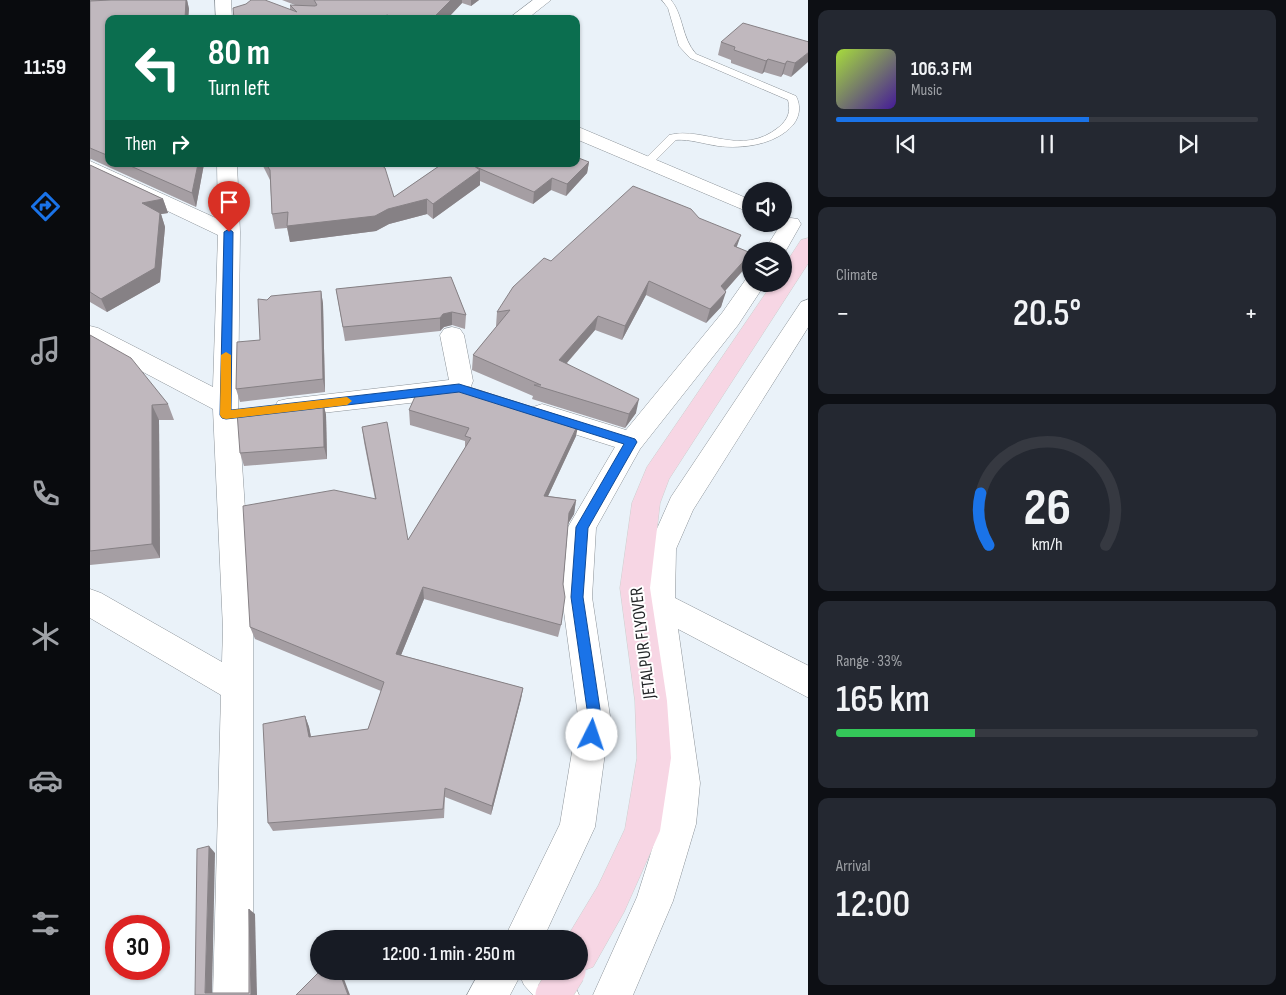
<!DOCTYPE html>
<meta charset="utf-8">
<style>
body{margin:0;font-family:"Sofia Sans Condensed",sans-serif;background:#242831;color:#f1f3f6;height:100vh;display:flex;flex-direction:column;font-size:19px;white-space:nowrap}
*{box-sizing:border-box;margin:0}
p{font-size:16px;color:#9ea1a6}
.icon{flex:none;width:28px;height:28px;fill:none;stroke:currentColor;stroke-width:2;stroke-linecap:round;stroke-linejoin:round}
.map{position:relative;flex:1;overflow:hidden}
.panel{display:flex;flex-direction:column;gap:10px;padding:10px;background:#0d0f14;width:478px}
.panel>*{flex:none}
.banner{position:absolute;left:15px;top:15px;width:475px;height:152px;border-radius:10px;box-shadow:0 1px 4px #0004;background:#0b6e4f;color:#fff;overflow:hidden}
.fabs{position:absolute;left:652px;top:182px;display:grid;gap:10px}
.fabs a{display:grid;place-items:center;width:50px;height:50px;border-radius:50%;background:#171b24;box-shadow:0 1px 4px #0004;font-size:25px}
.speed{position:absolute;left:15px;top:915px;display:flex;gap:10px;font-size:25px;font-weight:700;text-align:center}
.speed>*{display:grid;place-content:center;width:65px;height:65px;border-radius:50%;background:#171b24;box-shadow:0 1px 4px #0004;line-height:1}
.speed .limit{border:8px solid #d22;background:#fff;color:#111}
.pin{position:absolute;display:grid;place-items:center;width:42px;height:42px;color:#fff;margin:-51px -21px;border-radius:50% 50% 50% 0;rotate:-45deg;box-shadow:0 0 5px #0007}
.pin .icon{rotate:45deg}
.me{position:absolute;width:55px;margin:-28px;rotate:4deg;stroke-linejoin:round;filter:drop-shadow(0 0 4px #0008)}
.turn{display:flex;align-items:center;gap:18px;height:105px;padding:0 20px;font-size:22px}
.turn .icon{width:65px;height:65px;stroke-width:2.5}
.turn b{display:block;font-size:35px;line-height:42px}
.then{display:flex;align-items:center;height:48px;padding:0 20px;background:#0003;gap:10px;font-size:19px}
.big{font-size:38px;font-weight:600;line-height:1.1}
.panel .widget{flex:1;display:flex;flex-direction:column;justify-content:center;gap:8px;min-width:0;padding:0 18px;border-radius:10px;background:#242831}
.panel .dial{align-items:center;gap:0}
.dial svg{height:130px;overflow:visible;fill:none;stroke:#363941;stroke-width:7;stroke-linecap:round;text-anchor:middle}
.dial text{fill:#f1f3f6;stroke:none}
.song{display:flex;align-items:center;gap:15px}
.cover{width:60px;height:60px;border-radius:8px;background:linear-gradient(135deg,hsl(80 70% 55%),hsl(260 70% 35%))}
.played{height:5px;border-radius:2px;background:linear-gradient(90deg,#1a73e8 60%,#363941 60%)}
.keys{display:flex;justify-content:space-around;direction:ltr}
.heat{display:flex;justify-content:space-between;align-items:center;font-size:28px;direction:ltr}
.charge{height:8px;border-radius:4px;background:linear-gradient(90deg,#34c759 33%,#363941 0)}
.trip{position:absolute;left:220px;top:930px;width:278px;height:50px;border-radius:25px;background:#171b24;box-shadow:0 1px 4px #0004;font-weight:600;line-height:50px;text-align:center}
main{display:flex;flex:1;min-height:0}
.dock{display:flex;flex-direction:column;width:90px;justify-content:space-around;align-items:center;background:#090b0e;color:#9ea1a6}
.dock .icon{width:35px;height:35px}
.dock .selected{color:#1a73e8}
.dock b{font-size:22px;color:#f1f3f6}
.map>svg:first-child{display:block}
</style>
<main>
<nav class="dock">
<b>11:59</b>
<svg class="icon selected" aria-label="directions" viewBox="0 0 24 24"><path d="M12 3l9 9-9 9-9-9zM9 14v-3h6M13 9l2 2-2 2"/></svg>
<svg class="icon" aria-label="music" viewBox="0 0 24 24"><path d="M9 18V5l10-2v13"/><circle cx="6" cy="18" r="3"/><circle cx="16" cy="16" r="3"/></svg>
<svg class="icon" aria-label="phone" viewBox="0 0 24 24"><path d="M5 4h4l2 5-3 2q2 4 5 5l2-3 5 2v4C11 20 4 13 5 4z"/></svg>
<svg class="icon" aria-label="climate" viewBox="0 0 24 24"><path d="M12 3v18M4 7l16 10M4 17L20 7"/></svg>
<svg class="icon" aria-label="car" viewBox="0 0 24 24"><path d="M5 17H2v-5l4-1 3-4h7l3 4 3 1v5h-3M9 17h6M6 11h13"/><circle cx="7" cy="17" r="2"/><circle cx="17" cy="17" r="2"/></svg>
<svg class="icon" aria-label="filters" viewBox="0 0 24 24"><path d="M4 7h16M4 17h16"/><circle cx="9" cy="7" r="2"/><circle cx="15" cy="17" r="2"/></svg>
</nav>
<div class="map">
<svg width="719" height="995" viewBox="0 0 719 995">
<rect width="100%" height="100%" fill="#eaf2f9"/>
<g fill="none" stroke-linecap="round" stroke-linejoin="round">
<defs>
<path id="service" d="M572,0H581C594,16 591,37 606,54L706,96C711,106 710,116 703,125C685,145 653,149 628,146C614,144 600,139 586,140L561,165H553L552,163L553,161L579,135C615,126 651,158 689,127C698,119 701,112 698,100L600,58L589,46L578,8Z"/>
<g id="minor">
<path d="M125,0H141L142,19H126Z"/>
<path d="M443,0H461L437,19H418Z"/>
<path d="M486,126L661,200V213L486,139Z"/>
<path d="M0,161L128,219L127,164H147L150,232L148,404L163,629V995H123L131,695L0,618V589L11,593L132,662L133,629L123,409L0,344V326L8,328L123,387L128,235L0,174Z"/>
<path d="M701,218L708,219L711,224L694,254V251H674L691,224H694V219Z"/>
<path d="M661,277V284H675L648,325L550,449L506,528L502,597L520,716L505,827L453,939H414L470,824L488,716L472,597L478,527L525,447L443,421L439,414L443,407L452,404L536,430L632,313L656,279Z"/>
<path d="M719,299V326L603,510L586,549L585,598L719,666V698L588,629L610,783L606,824L583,901L543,995H503L547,897L570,824L576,783L558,652L554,586L558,549L581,497L711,302Z"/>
<path d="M362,327L370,329L374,335L383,381L378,394L363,398L197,417L188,415L184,408L188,401L197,399L359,380L350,335L354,329Z"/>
<path d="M390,971H474L483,981L489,995H443L434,985L430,976L420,995H377Z"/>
</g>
<path id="primary" d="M719,238V262L579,479L570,503L560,588L577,701L581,758L570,831L534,912L503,967L489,972L487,971H489V939H476L508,886L535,829L547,758L545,701L530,588L542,503L557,467L682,284H694V266L711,240Z"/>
</defs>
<use href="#service" stroke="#8c9399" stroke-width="1"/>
<use href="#minor" stroke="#8c9399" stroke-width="1"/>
<use href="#primary" stroke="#cecfcf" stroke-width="1"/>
<use href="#service" fill="#fff" fill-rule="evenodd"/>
<use href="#minor" fill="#fff" fill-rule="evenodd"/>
<use href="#primary" fill="#f7d6e4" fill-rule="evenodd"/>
<defs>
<path id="primary-bridge" d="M463,995L478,971"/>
</defs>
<use href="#primary-bridge" stroke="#cecfcf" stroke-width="36" stroke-linecap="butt"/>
<use href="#primary-bridge" stroke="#f7d6e4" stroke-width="35"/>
</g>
<g fill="#a59ea3">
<path d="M0,0H97L99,9L98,19H19V164H114L106,207L1,159L0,160Z"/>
<path d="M192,0H389L381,6L372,3L357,19H144L200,10V5H205Z"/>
<path d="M631,42H719L701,77L693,74L691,77L674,72L672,74L641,63V60L628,55Z"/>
<path d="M499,162L497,173L476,196L461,190L443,204L390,181V185L343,219L337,214L299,224L286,231L200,242L197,228L185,229L182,214L180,180L172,164H290L304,197L352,164Z"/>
<path d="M0,165L73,199L78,213L71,214L75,227L70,282L17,312L0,302Z"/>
<path d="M609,218L647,247L656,267L635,291L631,307L616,323L556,295L532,340L505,330L477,363L546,413L535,428L442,399L443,396L382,370L383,355L407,326H406L407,312L461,261Z"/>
<path d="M361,277L376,315L375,329L362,325L354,327L350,331L255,341L246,289Z"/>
<path d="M231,291L233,304L235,392L150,402L146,389L170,340L177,300Z"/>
<path d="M0,335L78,404L84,420H69L70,558L0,565Z"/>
<path d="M233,402L236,415L237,459L154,466L150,453Z"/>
<path d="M319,410L486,436L458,496L486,500L484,514L478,524L473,584L471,625L468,637L334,599L311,655L433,688L431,699L401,815L355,797L354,818L183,831L178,823L215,716L219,727L221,737L278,729L291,691L165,639L160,627L285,499L274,442L272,427L318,540L375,448V441L320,425Z"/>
</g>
<g fill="#868185">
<path d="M96,0H97L99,9L98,19H95Z"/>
<path d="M361,0H372V3L357,19H340Z"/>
<path d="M381,0H389L381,6Z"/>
<path d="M297,15L298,19H291Z"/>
<path d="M719,52V61L701,77L705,63Z"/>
<path d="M678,59L674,72L672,74L676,61Z"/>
<path d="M697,61L693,74L691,77L695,64Z"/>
<path d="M499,162L497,173L476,196L477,184Z"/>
<path d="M108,164H114L106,207L102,193Z"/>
<path d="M390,170V185L343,219V204Z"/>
<path d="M462,178L461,190L443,204L444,192Z"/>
<path d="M73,199L78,213L71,214L75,227L70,282L17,312L11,299L52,203Z"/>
<path d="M337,199V214L299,224L286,231L200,242L197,226L298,209Z"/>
<path d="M651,235L646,249L644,246Z"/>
<path d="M661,253L656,267L627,300L631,286Z"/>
<path d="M559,281L556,295L532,340L535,326Z"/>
<path d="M231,291L233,304L235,392L233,379Z"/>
<path d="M636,292L631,307L616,323L620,309Z"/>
<path d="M362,312V325L354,327L350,331V318L353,314Z"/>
<path d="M508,316L505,330L467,374L469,360Z"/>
<path d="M549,399L546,413L535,428L539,414Z"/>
<path d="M233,402L236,415L237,459L234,447Z"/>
<path d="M62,405L69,420L70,558L62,544Z"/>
<path d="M489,422L486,436L452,509L454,496Z"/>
<path d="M486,500L484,514L476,527L479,513Z"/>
<path d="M333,587L334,599L307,665L306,654Z"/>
<path d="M433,688L431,699L401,815L402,806Z"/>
<path d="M215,716L219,727L223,747L219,737Z"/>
<path d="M119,846L125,853L122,995L115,993Z"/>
<path d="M159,909L165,914L167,995H161Z"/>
<path d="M249,971H251L260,995H258Z"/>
</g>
<g fill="#c0b8be" stroke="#868185">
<path d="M21,0H96L95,19H19V156L0,148V1Z"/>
<path d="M161,0H175L207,12L200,5L225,6L227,5L224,0H361L345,16L340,19H307L297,15L291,19H144L143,8L156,4Z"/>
<path d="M653,23L719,42V52L705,63L697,61L695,64L678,59L676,61L644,50L645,47L631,42Z"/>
<path d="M486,157L499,162L477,184L462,178L444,192L386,167L381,164H486Z"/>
<path d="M36,164H108L102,193Z"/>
<path d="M176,164H290L295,168L304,197L352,164H381L390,170L343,204L337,199L298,209L285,216L197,226L198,212L182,214L180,170Z"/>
<path d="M0,165L73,199L52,203L70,213L65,268L11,299L0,292Z"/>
<path d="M543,186L601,209L609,218L651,235L644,246L661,253L631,286L636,292L620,309L559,281L535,326L508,316L469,360L549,399L539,414L444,385H451L383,355L420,310L407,312L423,287L454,258L461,261Z"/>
<path d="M361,277L376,315L362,312L353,314L350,318L253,327L246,289Z"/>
<path d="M231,291L233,379L146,389L147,342L170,340L168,299L177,300L181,296Z"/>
<path d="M0,335L41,358L78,404L62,405V544L0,551Z"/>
<path d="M379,387L489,422L454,496L486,500L479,513L473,584L475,597L471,625L333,587L306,654L433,688L402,806L355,788L353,809L178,823L173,724L215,716L219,737L278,729L294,682L160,627L153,506L244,490L286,499L272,427L297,422L318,540L381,438L375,436L379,428L319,410L328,390Z"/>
<path d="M233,402L234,447L150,453L147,412Z"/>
<path d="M119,846L115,993H159V909L161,995H105L107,849Z"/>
<path d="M230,971H249L258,995H206Z"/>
</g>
<path fill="#1a73e8" stroke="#114b97" d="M139,229L143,232L141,410L369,384L545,439L547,442L498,528L493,597L511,716L506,739L502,741L497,739L495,735L498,716L481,597L486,527L534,444L369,392L136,419L132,418L130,415L134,232Z"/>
<path fill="#f59e0b" d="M136,352L141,355V410L257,397L262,401L257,405L136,419L132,418L130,415L131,355Z"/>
<g text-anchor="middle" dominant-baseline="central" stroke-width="4" stroke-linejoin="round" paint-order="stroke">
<g font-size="18" fill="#222527" stroke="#fff">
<text transform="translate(553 643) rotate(-97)">JETALPUR FLYOVER</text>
</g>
</g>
</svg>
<div class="fabs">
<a><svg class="icon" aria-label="sound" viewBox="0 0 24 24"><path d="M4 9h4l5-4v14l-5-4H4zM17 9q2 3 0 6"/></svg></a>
<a><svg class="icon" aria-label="layers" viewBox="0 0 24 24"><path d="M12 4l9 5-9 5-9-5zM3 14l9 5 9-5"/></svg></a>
</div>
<div class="speed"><div class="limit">30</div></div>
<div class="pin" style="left:139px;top:232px;background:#d93025"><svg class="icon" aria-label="arrive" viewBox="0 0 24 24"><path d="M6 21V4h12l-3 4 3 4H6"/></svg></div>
<svg class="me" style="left:502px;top:735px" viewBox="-20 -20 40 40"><circle r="19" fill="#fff"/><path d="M0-13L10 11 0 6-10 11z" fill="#1a73e8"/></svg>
<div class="trip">12:00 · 1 min · 250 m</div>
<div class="banner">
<div class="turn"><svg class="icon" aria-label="left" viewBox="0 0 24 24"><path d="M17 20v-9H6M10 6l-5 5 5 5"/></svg><div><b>80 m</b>Turn left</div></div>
<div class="then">Then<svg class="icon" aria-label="right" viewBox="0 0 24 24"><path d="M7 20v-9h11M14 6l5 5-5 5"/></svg></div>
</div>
</div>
<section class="panel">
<div class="widget">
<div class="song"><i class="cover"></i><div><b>106.3 FM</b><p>Music</p></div></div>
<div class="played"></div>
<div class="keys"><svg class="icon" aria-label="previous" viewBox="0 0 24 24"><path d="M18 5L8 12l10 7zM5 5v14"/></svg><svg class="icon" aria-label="pause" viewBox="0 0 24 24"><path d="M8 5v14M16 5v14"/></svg><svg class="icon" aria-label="next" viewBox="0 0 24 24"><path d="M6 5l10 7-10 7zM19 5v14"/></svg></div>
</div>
<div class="widget"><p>Climate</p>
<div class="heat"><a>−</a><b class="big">20.5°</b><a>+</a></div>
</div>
<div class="widget dial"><svg viewBox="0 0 100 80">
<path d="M14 69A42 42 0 1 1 86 69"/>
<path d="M14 69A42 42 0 0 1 9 37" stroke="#1a73e8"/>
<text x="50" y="56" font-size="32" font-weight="700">26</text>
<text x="50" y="72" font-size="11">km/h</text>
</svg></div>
<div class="widget"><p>Range · 33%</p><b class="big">165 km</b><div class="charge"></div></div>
<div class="widget"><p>Arrival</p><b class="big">12:00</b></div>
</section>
</main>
